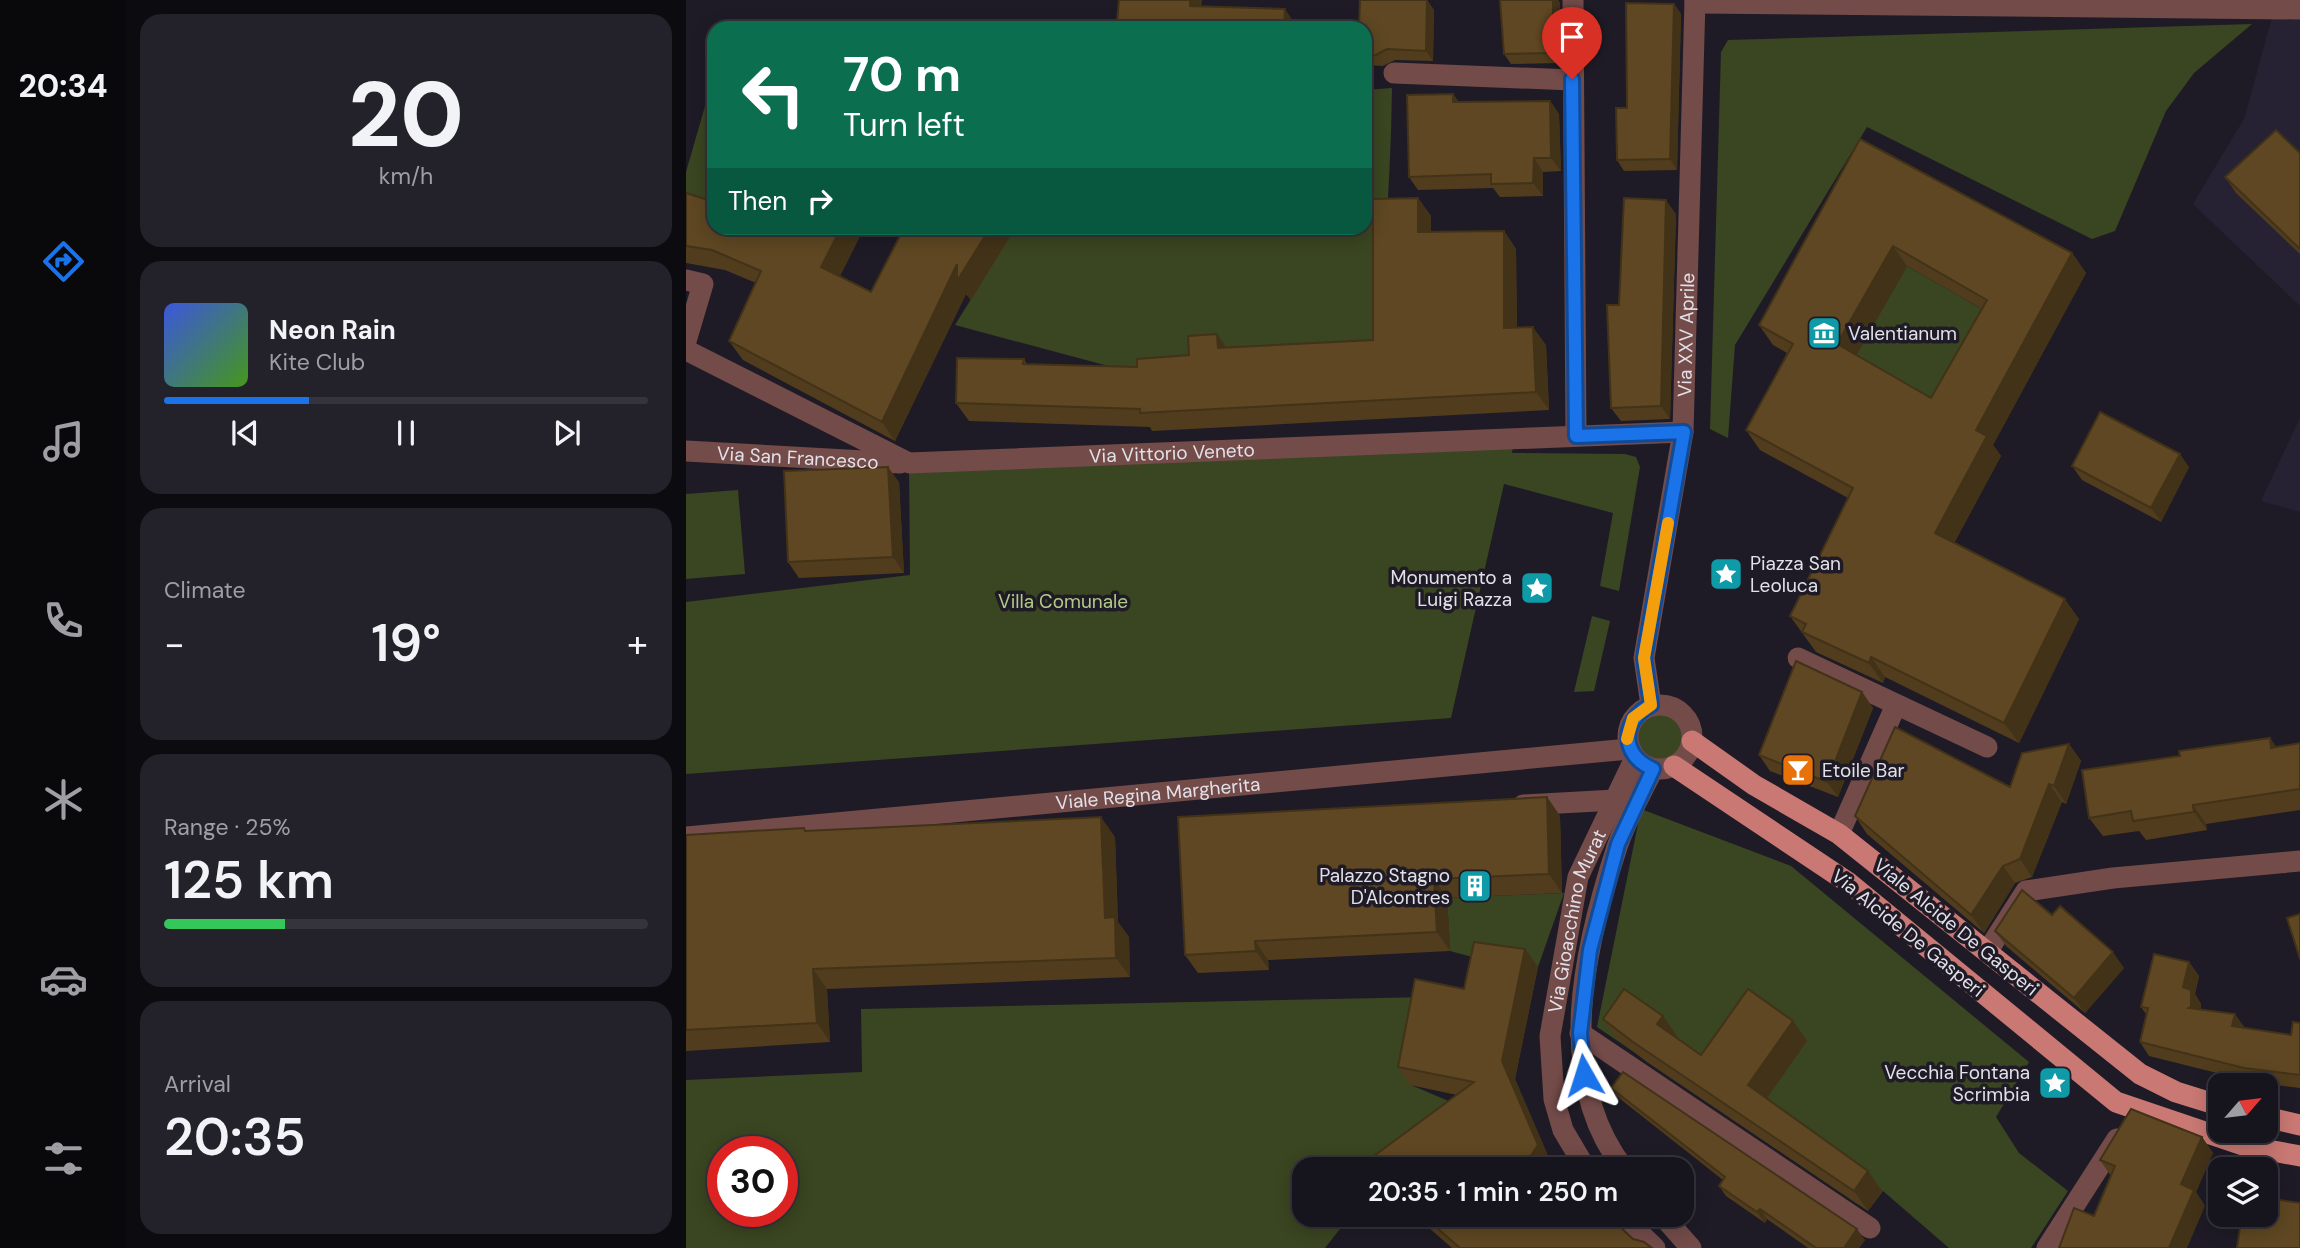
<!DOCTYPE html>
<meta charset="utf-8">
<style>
body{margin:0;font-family:"DM Sans",sans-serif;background:#232129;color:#f1f3f6;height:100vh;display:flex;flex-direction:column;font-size:26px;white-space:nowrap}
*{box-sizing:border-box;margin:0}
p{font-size:23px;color:#9e9ea3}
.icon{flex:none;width:38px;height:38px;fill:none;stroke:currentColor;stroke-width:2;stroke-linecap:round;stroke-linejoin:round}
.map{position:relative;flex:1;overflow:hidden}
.sheet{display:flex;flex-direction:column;gap:14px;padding:14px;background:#0c0b0f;width:560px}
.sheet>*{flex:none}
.banner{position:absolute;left:21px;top:21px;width:665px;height:214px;border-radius:21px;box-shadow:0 4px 18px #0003,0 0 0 2px #35333b;background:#0b6e4f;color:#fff;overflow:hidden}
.needle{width:46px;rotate:62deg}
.buttons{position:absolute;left:1522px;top:1073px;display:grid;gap:14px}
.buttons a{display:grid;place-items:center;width:70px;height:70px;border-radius:14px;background:#16141c;box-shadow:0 4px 18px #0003,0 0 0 2px #35333b;font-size:35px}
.speed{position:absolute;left:21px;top:1136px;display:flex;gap:14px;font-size:35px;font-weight:700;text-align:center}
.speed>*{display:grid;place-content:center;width:91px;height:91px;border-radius:50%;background:#16141c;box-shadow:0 4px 18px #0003,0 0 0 2px #35333b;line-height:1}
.speed .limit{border:10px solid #d22;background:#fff;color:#111}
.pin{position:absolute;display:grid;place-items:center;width:60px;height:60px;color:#fff;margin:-72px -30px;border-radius:50% 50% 50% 0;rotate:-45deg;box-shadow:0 0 7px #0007}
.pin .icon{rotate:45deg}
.me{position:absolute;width:77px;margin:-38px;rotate:354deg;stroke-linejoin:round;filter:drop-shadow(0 0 5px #0008)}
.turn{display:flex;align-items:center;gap:24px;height:147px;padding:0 21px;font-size:32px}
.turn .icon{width:91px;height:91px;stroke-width:2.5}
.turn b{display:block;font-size:49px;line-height:60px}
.then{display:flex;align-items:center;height:66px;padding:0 21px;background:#0003;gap:14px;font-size:26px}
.big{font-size:52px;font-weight:600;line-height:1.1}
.sheet .card{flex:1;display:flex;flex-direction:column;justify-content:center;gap:10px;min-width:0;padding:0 24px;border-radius:21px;background:#232129}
.sheet .dial{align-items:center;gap:0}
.dial b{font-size:91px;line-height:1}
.song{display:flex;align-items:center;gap:21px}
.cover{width:84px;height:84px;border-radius:10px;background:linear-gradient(135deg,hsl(230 70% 55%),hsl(100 70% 35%))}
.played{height:7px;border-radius:4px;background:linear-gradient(90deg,#1a73e8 30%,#35333b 30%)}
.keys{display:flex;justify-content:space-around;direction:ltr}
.heat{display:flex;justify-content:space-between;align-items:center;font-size:38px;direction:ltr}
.charge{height:10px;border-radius:5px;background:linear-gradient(90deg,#34c759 25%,#35333b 0)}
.trip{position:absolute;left:606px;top:1157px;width:402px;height:70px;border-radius:21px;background:#16141c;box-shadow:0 4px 18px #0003,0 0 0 2px #35333b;font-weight:600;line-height:70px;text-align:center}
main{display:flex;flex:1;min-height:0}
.tab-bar{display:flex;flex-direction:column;width:126px;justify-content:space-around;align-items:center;background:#09080b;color:#9e9ea3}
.tab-bar .icon{width:49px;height:49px}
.tab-bar .on{color:#1a73e8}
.tab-bar b{font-size:32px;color:#f1f3f6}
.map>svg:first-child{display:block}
</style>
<main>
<nav class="tab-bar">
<b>20:34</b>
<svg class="icon on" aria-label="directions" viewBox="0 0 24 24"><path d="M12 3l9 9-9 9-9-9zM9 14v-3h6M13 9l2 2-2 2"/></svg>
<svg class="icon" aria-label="music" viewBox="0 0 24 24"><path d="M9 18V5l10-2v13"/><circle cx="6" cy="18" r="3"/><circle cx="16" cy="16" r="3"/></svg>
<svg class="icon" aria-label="phone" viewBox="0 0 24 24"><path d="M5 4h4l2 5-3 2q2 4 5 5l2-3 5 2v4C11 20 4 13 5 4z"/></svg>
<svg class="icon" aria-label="climate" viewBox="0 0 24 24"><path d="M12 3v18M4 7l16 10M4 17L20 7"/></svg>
<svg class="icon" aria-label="car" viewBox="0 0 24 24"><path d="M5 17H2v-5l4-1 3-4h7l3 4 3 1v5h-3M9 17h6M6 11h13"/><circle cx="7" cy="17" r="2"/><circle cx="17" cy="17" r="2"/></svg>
<svg class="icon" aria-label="filters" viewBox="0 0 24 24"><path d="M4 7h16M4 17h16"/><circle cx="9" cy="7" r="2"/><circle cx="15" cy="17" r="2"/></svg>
</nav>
<section class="sheet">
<div class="card dial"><b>20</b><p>km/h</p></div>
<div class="card">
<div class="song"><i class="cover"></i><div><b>Neon Rain</b><p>Kite Club</p></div></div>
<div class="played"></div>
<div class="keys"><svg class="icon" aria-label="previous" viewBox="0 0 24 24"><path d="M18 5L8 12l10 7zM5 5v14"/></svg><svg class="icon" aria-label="pause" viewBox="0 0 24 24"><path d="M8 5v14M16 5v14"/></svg><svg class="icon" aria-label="next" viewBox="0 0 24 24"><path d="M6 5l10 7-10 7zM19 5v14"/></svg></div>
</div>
<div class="card"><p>Climate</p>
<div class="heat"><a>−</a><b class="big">19°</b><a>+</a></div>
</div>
<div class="card"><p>Range · 25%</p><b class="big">125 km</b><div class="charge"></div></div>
<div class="card"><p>Arrival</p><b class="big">20:35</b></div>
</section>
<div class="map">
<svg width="1614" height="1248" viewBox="0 0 1614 1248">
<rect width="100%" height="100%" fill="#1e1b26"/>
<g fill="#272233">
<path d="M1589,7L1614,11V306L1507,204L1558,119Z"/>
<path d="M1614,418V512L1575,501Z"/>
</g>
<g fill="#3a4521" fill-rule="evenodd">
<path d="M1566,24L1508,73L1480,111L1429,231L1406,239L1181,127L1049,345L1042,438L1024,429L1035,52L1042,40Z"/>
<path d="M28,75V217L0,208V172Z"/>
<path d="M706,88C705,178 697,268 693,359L463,377L269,325L329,228H679V90Z"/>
<path d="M1221,266L1315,320L1259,418L1165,364Z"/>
<path d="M828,439L826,453L939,454L950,457L954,467L933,591L914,586L927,513L818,484L765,718L0,774V602L224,575L223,463Z"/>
<path d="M52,490L59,574L0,579V494Z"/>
<path d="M906,616L924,621L908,691L888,692Z"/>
<circle cx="974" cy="737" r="32"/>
<path d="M955,809L1105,866L1343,1062L1310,1117L1333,1153L1382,1191L1345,1248H1263L1197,1191L1185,1207L1173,1205L911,1027Z"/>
<path d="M878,893L852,967L801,961L764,951L761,898Z"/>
<path d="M742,997L725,1085L786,1111L709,1169H618V1214L665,1215L639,1248H0V1080L176,1072L175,1009ZM37,1152H96V1211H37Z"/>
</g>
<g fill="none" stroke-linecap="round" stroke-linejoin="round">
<g stroke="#734b49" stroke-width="21">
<path d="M887,0L890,436"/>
<path d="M1009,3L1614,9"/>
<path d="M708,73L886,80"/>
<path d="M0,280L17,284L0,341"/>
<path id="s1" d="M0,350L223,463L997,432"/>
<path id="s2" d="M0,451L214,463"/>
<path d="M1112,658L1301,747"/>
<circle cx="974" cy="737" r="32"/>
<path id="s3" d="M965,705L958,658L997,432L1009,0"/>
<path d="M837,805L929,800"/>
<path d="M1153,834L1210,705"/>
<path id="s4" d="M0,837L943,749"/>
<path d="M1301,952L1340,891L1427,878L1614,861"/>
<path d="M894,1033L1184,1228"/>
<path id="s5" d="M900,1169L877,1130L868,1099L864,1036L892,877L949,758"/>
<path d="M938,1169C867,1077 898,948 931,847C940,820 955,794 967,769"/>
<path d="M934,1214L969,1248"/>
<path d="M975,1214L1005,1248"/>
<path d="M1361,1248L1431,1139"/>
</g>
<g stroke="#c97873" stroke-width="21">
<path d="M1006,741L1068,785L1153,834L1454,1074L1490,1092L1535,1106"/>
<path d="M988,766L1163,883L1430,1102L1560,1146L1614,1156"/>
<path d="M1580,1117L1614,1125"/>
</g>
</g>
<g fill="#513d1d" fill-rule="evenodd">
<path d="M741,0L748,10L747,61L709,60L697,66L679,65V28Z"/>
<path d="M814,0H872L874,3V63L825,64L818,54Z"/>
<path d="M988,4L995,14L991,170L938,171L931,160L941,108Z"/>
<path d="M515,6L609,24V28H436L431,21Z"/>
<path d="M767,94L773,102L864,101L873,114L875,171L857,172V196L814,197L807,188L732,190L723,177Z"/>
<path d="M1174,139L1386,253L1400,273L1307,445L1315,456L1268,543L1393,619L1333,743L1199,677L1197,683L1130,652L1104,616L1162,498L1074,450L1060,430L1101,353L1087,345L1073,325ZM1221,266L1296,309L1245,398L1170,355Z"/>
<path d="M1614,153V254L1550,193L1539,177Z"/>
<path d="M0,193L28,228H178L154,276L185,292L215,233L205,228H329L285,300L280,294L209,441L57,360L43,341L70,283L39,270L0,263Z"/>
<path d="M732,198L745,216V232L818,231L830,249L831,328L860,345L863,410L466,431L464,427L283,421L270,403L338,359L341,364L451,367L540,348L687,340Z"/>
<path d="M990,214L984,419L935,421L925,408L933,305Z"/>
<path d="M1386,466L1503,467L1475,522L1396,480Z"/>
<path d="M213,482L218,573L113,578L102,562Z"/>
<path d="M1176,692L1187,708L1152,797L1084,771L1073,755Z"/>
<path d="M1584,738L1590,747L1614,743V810L1520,824L1521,830L1460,840L1453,831L1417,836L1403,818L1494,756Z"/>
<path d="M1383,744L1395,761L1380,804L1376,802L1346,877L1329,883L1298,933L1181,834L1169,816L1324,787Z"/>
<path d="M861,797L874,816L876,893L761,898L764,951L582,960L583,970L512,973L499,955Z"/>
<path d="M120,831L429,837L432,922L443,937L444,977L141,989L144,1042L0,1051V835Z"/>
<path d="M1366,915L1438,968L1399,1013L1320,946L1309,931Z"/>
<path d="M1503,962L1513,976L1509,994L1515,1004V1009L1559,1028L1605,1035L1614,1023V1088L1567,1082L1463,1056L1454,1042L1460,1014L1455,1007Z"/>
<path d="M852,967L829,1079L865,1163L861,1169H680L677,1164L771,1095L724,1085L712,1067L778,989Z"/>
<path d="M977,1016L991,1036L990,1037L1015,1055L1107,1021L1121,1041L1081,1098L1182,1171L1196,1191L1182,1211L961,1062L931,1039L917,1019Z"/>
<path d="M925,1088L1179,1240L1173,1248H1122L1081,1219L1079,1223L1040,1196L1033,1186L1037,1180L933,1098Z"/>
<path d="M1516,1137L1527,1153L1510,1192L1519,1206L1408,1216L1425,1176L1414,1160Z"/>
<path d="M727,1214H919L947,1239L966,1248H766Z"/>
</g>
<g fill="#423218">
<path d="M504,0H516L514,20L504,6Z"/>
<path d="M741,0L748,10L747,61L740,51Z"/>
<path d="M867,0H872L874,3V63L867,53Z"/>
<path d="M988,4L995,14L991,170L984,159Z"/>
<path d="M599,9L609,24V28H598Z"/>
<path d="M767,94L776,107L767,102Z"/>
<path d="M864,101L873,114L875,171L865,158Z"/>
<path d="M848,158L857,172V196L847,183Z"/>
<path d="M732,198L745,216V250L732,232Z"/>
<path d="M980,200L990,214L984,419L975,406Z"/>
<path d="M155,228H178L149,286L135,267Z"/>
<path d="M304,228H329L285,300L280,294L209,441L196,422L271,264Z"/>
<path d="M818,231L830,249L831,346L818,328Z"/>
<path d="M1207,246L1221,266L1165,364L1151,344Z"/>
<path d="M1386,253L1400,273L1307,445L1315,456L1263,553L1249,533L1290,430Z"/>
<path d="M847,327L860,345L863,410L850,392Z"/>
<path d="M531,334L544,353L532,348Z"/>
<path d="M1494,454L1503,467L1475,522L1465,508Z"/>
<path d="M202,467L213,482L218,573L207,557Z"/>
<path d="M1379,599L1393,619L1333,743L1318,723Z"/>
<path d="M1185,657L1199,677L1197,683L1183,663Z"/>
<path d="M1176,692L1187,708L1152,797L1141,782Z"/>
<path d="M1584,738L1597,757L1585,748Z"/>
<path d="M1383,744L1395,761L1380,804L1368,786Z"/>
<path d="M1363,784L1376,802L1346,877L1334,859Z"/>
<path d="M861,797L874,816L876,893L863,874Z"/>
<path d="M1507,805L1520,824L1521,830L1508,812Z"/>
<path d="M415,817L429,837L432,922L443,937L444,977L430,958L419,918Z"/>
<path d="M1317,866L1329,883L1298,933L1285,915Z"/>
<path d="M748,879L761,898L764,951L751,932Z"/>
<path d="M569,941L582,960L583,970L570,951Z"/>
<path d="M839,949L852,967L829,1079L865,1163L861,1169H848L842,1160L816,1061Z"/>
<path d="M1427,952L1438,968L1399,1013L1388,998Z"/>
<path d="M1503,962L1513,976L1509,994L1515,1004V1021L1505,1007L1497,987Z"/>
<path d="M127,969L141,989L144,1042L131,1023Z"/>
<path d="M1549,1014L1559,1028L1546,1026Z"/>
<path d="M977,1016L991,1036L985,1044L971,1024Z"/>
<path d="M1107,1021L1121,1041L1076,1105L1062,1085Z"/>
<path d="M1516,1137L1527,1153L1510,1192L1519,1206L1501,1248H1483L1495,1184Z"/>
<path d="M1182,1171L1196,1191L1182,1211L1168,1191Z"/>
<path d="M1074,1209L1081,1219L1079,1223L1071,1212Z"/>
<path d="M1171,1229L1179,1240L1173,1248H1158Z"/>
</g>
<g fill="#5e4722" stroke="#423218" stroke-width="2" fill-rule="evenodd">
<path d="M433,0H504V6L599,9L598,28H487L431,21Z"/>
<path d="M674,0H741L740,51L701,49L690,55H679V28H673Z"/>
<path d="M814,0H867V53L818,54Z"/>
<path d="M940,3L988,4L984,159L931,160L930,108H941Z"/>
<path d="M767,94V102L864,101L865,158H848L847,183L805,184V174L723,177L721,95Z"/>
<path d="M1590,130L1614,153V249L1539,177Z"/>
<path d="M1174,139L1386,253L1290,430L1301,436L1249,533L1379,599L1318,723L1185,657L1183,663L1116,632L1120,624L1104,616L1167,488L1060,430L1107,344L1073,325ZM1207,246L1301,300L1245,398L1151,344Z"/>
<path d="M0,193L28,202V228H155L135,267L185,292L218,228H304L271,281V264L196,422L43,341L75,271L26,250L0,246Z"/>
<path d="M732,198V232L818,231V328L847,327L850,392L454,413V409L270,403L271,358L338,359L337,364L451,367V359L503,355L502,336L531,334L532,348L687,340V199Z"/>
<path d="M938,198L980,200L975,406L925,408L921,305H933Z"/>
<path d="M1414,412L1494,454L1465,508L1386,466Z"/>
<path d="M202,467L207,557L102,562L98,471Z"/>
<path d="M1110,661L1176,692L1141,782L1073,755Z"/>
<path d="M1209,727L1324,787L1336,753L1383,744L1368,786L1363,784L1334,859L1317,866L1285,915L1169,816Z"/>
<path d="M1584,738L1585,748L1614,743V789L1507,805L1508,812L1447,821L1445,811L1403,818L1396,770L1494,756L1493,751Z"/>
<path d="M861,797L863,874L748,879L751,932L569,941L570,951L499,955L492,817Z"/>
<path d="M415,817L419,918L429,917L430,958L127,969L131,1023L0,1030V835L118,828L119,831Z"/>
<path d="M1336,890L1366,915L1374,906L1427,952L1388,998L1309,931Z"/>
<path d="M1614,914V959L1601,918Z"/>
<path d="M788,942L839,949L816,1061L852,1145L842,1160L854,1169H683L677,1164L788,1082L712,1067L729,979L778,989Z"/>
<path d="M1468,954L1503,962L1497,987L1505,990V1007L1503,1008L1549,1014L1546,1026L1605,1035L1607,1022L1614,1023V1075L1558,1068L1454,1042L1462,1008L1455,1007Z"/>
<path d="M938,989L977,1016L971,1024L1015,1055L1062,989L1107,1021L1062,1085L1182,1171L1168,1191L947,1042L917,1019Z"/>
<path d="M937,1072L1171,1229L1158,1248H1130L1074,1209L1071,1212L1033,1186L1039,1177L925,1088Z"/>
<path d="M1445,1109L1516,1137L1495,1184L1508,1190L1483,1248H1373L1388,1208L1408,1216L1429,1166L1414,1160Z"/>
<path d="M1580,1198L1614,1203V1248H1551L1556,1214H1580Z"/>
<path d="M735,1214H919L930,1223L947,1239L958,1242L966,1248H774Z"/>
</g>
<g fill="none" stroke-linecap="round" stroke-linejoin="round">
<defs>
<path id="route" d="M886,79L890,436L998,432L958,658L965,705C934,721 935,756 967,769L932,844L904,950L894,1033L898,1075"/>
</defs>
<use href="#route" stroke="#114b97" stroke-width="18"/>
<use href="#route" stroke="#1a73e8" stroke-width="12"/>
<path stroke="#f59e0b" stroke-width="12" d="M941,739L947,718L965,705L958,658L982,523"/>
</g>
<defs>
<symbol id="museum-square" viewBox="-11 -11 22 22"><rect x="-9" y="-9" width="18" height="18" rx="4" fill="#0f9aa8" stroke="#1e1b26"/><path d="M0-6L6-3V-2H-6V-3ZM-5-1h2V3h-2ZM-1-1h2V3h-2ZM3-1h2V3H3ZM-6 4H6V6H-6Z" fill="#fff"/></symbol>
<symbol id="sight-square" viewBox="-11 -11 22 22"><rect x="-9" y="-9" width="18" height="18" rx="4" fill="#0f9aa8" stroke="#1e1b26"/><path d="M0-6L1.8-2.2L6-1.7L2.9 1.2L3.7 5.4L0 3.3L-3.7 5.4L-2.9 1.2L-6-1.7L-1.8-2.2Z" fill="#fff"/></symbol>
<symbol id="bar-square" viewBox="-11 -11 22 22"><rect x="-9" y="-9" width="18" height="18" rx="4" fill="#e8710a" stroke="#1e1b26"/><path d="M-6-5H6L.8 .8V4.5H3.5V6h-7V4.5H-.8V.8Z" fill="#fff"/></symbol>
<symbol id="building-square" viewBox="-11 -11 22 22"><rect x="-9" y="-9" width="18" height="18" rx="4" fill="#0f9aa8" stroke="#1e1b26"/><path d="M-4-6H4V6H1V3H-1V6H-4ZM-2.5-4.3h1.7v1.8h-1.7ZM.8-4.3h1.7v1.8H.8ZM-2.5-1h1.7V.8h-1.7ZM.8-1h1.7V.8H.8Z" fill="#fff"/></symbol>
</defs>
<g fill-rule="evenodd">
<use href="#museum-square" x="1119" y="314" width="38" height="38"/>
<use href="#sight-square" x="1021" y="555" width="38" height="38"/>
<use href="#sight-square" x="832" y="569" width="38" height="38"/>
<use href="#bar-square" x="1093" y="751" width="38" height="38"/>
<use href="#building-square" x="770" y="867" width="38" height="38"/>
<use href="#sight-square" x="1350" y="1064" width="38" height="38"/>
</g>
<g text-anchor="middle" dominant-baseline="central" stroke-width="7" stroke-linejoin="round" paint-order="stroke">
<g font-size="19" fill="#e2e0e8" stroke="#1e1b26" text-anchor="start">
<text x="1162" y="333">Valentianum</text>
<text x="1064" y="563">Piazza San<tspan x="1064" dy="22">Leoluca</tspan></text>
<text x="826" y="577" text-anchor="end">Monumento a<tspan x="826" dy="22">Luigi Razza</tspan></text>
<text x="1136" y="770">Etoile Bar</text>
<text x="764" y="875" text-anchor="end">Palazzo Stagno<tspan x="764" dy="22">D'Alcontres</tspan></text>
<text x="1344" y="1072" text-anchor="end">Vecchia Fontana<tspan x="1344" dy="22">Scrimbia</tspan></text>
</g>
<g font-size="19" fill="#e2e0e8" stroke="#1e1b26">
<text stroke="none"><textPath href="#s3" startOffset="374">Via XXV Aprile</textPath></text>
<text stroke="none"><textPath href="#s1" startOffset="513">Via Vittorio Veneto</textPath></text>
<text stroke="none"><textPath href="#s2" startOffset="112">Via San Francesco</textPath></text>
<text stroke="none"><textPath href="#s4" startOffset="474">Viale Regina Margherita</textPath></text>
<text stroke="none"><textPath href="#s5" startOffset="259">Via Gioacchino Murat</textPath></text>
<text transform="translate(1270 927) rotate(39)">Viale Alcide De Gasperi</text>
<text transform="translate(1222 933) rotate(39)">Via Alcide De Gasperi</text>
</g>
<g font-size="19" fill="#b4c987" stroke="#1e1b26">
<text x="377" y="601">Villa Comunale</text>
</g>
</g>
</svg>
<div class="buttons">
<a><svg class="needle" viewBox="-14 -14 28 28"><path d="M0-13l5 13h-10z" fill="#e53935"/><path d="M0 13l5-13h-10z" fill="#9e9ea3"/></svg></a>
<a><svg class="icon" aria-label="layers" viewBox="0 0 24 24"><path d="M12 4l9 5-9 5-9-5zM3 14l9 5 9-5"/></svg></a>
</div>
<div class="speed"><div class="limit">30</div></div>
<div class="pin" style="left:886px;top:79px;background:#d93025"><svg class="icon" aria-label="arrive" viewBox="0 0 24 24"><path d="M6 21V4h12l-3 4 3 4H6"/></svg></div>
<svg class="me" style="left:898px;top:1075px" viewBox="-20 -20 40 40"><path d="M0-17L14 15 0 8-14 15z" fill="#1a73e8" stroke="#fff" stroke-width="4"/></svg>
<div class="trip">20:35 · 1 min · 250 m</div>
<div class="banner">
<div class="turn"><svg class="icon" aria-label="left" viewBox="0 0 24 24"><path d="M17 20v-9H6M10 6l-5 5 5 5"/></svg><div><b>70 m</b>Turn left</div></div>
<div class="then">Then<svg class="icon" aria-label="right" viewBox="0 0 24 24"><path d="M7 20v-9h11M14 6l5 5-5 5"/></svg></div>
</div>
</div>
</main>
